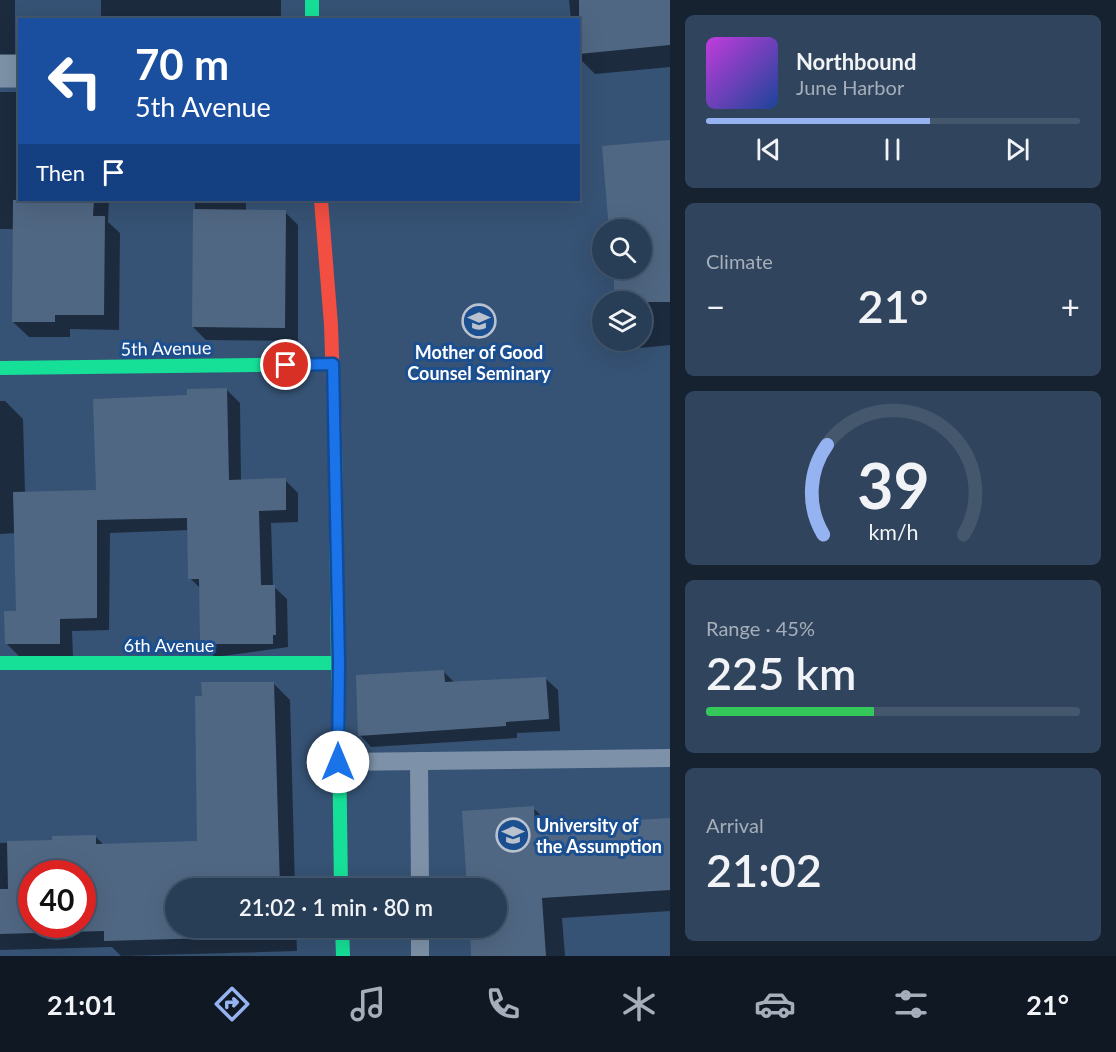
<!DOCTYPE html>
<meta charset="utf-8">
<style>
body{margin:0;font-family:Lato,sans-serif;background:#30455d;color:#f1f3f6;height:100vh;display:flex;flex-direction:column;font-size:22px;white-space:nowrap}
*{box-sizing:border-box;margin:0}
p{font-size:20px;color:#a5aeba}
.icon{flex:none;width:33px;height:33px;fill:none;stroke:currentColor;stroke-width:2;stroke-linecap:round;stroke-linejoin:round}
.map{position:relative;flex:1;overflow:hidden}
.sheet{display:flex;flex-direction:column;gap:15px;padding:15px;background:#162230;width:446px}
.sheet>*{flex:none}
.guide{position:absolute;left:18px;top:18px;width:562px;height:183px;border-radius:0px;box-shadow:0 6px 24px #0002,0 0 0 2px #44576d;background:#1a4fa0;color:#fff;overflow:hidden}
.buttons{position:absolute;left:592px;top:219px;display:grid;gap:12px}
.buttons a{display:grid;place-items:center;width:60px;height:60px;border-radius:50%;background:#283e57;box-shadow:0 6px 24px #0002,0 0 0 2px #44576d;font-size:30px}
.speed{position:absolute;left:18px;top:860px;display:flex;gap:12px;font-size:30px;font-weight:700;text-align:center}
.speed>*{display:grid;place-content:center;width:78px;height:78px;border-radius:50%;background:#283e57;box-shadow:0 6px 24px #0002,0 0 0 2px #44576d;line-height:1}
.speed .limit{border:9px solid #d22;background:#fff;color:#111}
.pin{position:absolute;display:grid;place-items:center;width:51px;height:51px;color:#fff;margin:-26px;border:3px solid #fff;border-radius:50%;box-shadow:0 2px 6px #0007}
.me{position:absolute;width:66px;margin:-33px;rotate:0deg;stroke-linejoin:round;filter:drop-shadow(0 0 4px #0008)}
.turn{display:flex;align-items:center;gap:21px;height:126px;padding:0 18px;font-size:27px}
.turn .icon{width:78px;height:78px;stroke-width:2.5}
.turn b{display:block;font-size:42px;line-height:51px}
.then{display:flex;align-items:center;height:57px;padding:0 18px;background:#0003;gap:12px;font-size:22px}
.big{font-size:45px;font-weight:600;line-height:1.1}
.sheet .widget{flex:1;display:flex;flex-direction:column;justify-content:center;gap:9px;min-width:0;padding:0 21px;border-radius:9px;background:#30455d}
.sheet .dial{align-items:center;gap:0}
.dial svg{height:156px;overflow:visible;fill:none;stroke:#44576d;stroke-width:7;stroke-linecap:round;text-anchor:middle}
.dial text{fill:#f1f3f6;stroke:none}
.song{display:flex;align-items:center;gap:18px}
.cover{width:72px;height:72px;border-radius:9px;background:linear-gradient(135deg,hsl(290 70% 55%),hsl(220 70% 35%))}
.played{height:6px;border-radius:3px;background:linear-gradient(90deg,#95b2f1 60%,#44576d 60%)}
.keys{display:flex;justify-content:space-around;direction:ltr}
.heat{display:flex;justify-content:space-between;align-items:center;font-size:33px;direction:ltr}
.charge{height:9px;border-radius:4px;background:linear-gradient(90deg,#34c759 45%,#44576d 0)}
.trip{position:absolute;left:165px;top:878px;width:342px;height:60px;border-radius:30px;background:#283e57;box-shadow:0 6px 24px #0002,0 0 0 2px #44576d;font-weight:600;line-height:60px;text-align:center}
.dock{display:flex;height:96px;justify-content:space-around;align-items:center;background:#101923;color:#a5aeba}
.dock .icon{width:42px;height:42px}
.dock .selected{color:#95b2f1}
.dock b{font-size:27px;color:#f1f3f6}
main{display:flex;flex:1;min-height:0}
.map>svg:first-child{display:block}
</style>
<main>
<div class="map">
<svg width="671" height="956" viewBox="0 0 671 956">
<rect width="100%" height="100%" fill="#365274"/>
<g fill="#0007" fill-rule="evenodd">
<path d="M0,0H15V68L0,76Z"/>
<rect x="101" y="0" width="180" height="20"/>
<path d="M569,0H671V67L595,74L579,58V20H571Z"/>
<path d="M0,92H20V200H109L108,222L120,233L119,330L70,329V337H29L13,322L14,229H0Z"/>
<path d="M671,141V345L640,348L633,340H642V268Z"/>
<path d="M195,200H246V211L285,212L298,225V341L206,340L193,327Z"/>
<path d="M227,390L240,403L241,481L285,480L298,493V522L271,523L273,586L287,599L288,647L215,657L202,644L201,589L190,578L189,530L110,533L109,630L72,631L73,657H20L7,644L17,612L16,533L0,534V401H5L23,419L25,493L97,491L188,396Z"/>
<path d="M444,672L455,683L546,679L558,690L560,731L517,733V738L371,747L360,735Z"/>
<path d="M273,683L290,700L295,888H176V927H296L297,951L121,956L112,947L0,950V843L53,841L95,836L104,845L199,843ZM32,873H82V924H32Z"/>
<path d="M533,808L552,826L671,820V911L562,918L565,956H473L471,927H496V888H469Z"/>
</g>
<g fill="#506783" fill-rule="evenodd">
<path d="M579,0H671V45L579,54Z"/>
<path d="M671,140V302H615L613,268H642V230H609L602,146Z"/>
<path d="M13,200H94L93,216H105L104,315H55V322H12Z"/>
<path d="M193,209L286,210L285,328L192,327Z"/>
<path d="M227,388L229,480L286,478V510L259,511L261,585H275L276,635H273V644H200L199,579H188L187,518L97,520V618L60,619V644H5L4,611H16L13,492L96,490L93,399L187,395V389Z"/>
<path d="M444,670L445,682L546,677L549,719L506,722V726L358,736L356,675Z"/>
<path d="M201,682H274L280,888H176V927H281V936L104,941V931L0,934V889H8L7,841L52,840V836L96,835V844L197,841L195,696H202ZM32,873H82V924H32Z"/>
<path d="M534,806L535,826L671,818V890L542,898L546,956H471L470,927H496V888H467L462,811Z"/>
</g>
<g fill="none" stroke-linecap="round" stroke-linejoin="round">
<g stroke="#7d92a8" stroke-width="18">
<path d="M419,761L420,888"/>
<path d="M338,762L671,758"/>
<path d="M420,927V956"/>
</g>
<path stroke="#7d92a8" stroke-width="33" d="M0,71H20"/>
<g stroke="#16e098" stroke-width="14">
<path d="M312,0V20"/>
<path d="M0,368L333,364"/>
<path d="M335,442L341,888"/>
<path d="M0,663H339"/>
<path d="M342,927L343,956"/>
</g>
<path stroke="#f24e42" stroke-width="14" d="M321,200L331,325L335,442"/>
</g>
<g fill="none" stroke-linecap="round" stroke-linejoin="round">
<defs>
<path id="route" d="M286,365L333,364L339,663L338,762"/>
</defs>
<use href="#route" stroke="#114b97" stroke-width="15"/>
<use href="#route" stroke="#1a73e8" stroke-width="10"/>
</g>
<defs>
<symbol id="university-ring" viewBox="-11 -11 22 22"><circle r="9.5" fill="#1b4f8f" stroke="#b9c2ce" stroke-width="1.5"/><path d="M0-5L7-2L0 1L-7-2ZM-4 1L0 2.5L4 1V4Q0 6-4 4Z" fill="#b9c2ce"/></symbol>
</defs>
<g fill-rule="evenodd">
<use href="#university-ring" x="460" y="302" width="38" height="38"/>
<use href="#university-ring" x="494" y="816" width="38" height="38"/>
</g>
<g text-anchor="middle" dominant-baseline="central" stroke-width="6" stroke-linejoin="round" paint-order="stroke">
<g font-size="18" fill="#fff" stroke="#1b4f8f">
<text transform="translate(166 348) rotate(-1)">5th Avenue</text>
<text x="169" y="645">6th Avenue</text>
</g>
<g font-size="18" font-weight="bold" fill="#fff" stroke="#1b4f8f">
<text x="479" y="352">Mother of Good<tspan x="479" dy="21">Counsel Seminary</tspan></text>
<text x="536" y="825" text-anchor="start">University of<tspan x="536" dy="21">the Assumption</tspan></text>
</g>
</g>
</svg>
<div class="buttons">
<a><svg class="icon" aria-label="search" viewBox="0 0 24 24"><circle cx="10" cy="10" r="6"/><path d="M15 15l6 6"/></svg></a>
<a><svg class="icon" aria-label="layers" viewBox="0 0 24 24"><path d="M12 4l9 5-9 5-9-5zM3 14l9 5 9-5"/></svg></a>
</div>
<div class="speed"><div class="limit">40</div></div>
<div class="pin" style="left:286px;top:365px;background:#d93025"><svg class="icon" aria-label="arrive" viewBox="0 0 24 24"><path d="M6 21V4h12l-3 4 3 4H6"/></svg></div>
<svg class="me" style="left:338px;top:762px" viewBox="-20 -20 40 40"><circle r="19" fill="#fff"/><path d="M0-13L10 11 0 6-10 11z" fill="#1a73e8"/></svg>
<div class="trip">21:02 · 1 min · 80 m</div>
<div class="guide">
<div class="turn"><svg class="icon" aria-label="left" viewBox="0 0 24 24"><path d="M17 20v-9H6M10 6l-5 5 5 5"/></svg><div><b>70 m</b>5th Avenue</div></div>
<div class="then">Then<svg class="icon" aria-label="arrive" viewBox="0 0 24 24"><path d="M6 21V4h12l-3 4 3 4H6"/></svg></div>
</div>
</div>
<section class="sheet">
<div class="widget">
<div class="song"><i class="cover"></i><div><b>Northbound</b><p>June Harbor</p></div></div>
<div class="played"></div>
<div class="keys"><svg class="icon" aria-label="previous" viewBox="0 0 24 24"><path d="M18 5L8 12l10 7zM5 5v14"/></svg><svg class="icon" aria-label="pause" viewBox="0 0 24 24"><path d="M8 5v14M16 5v14"/></svg><svg class="icon" aria-label="next" viewBox="0 0 24 24"><path d="M6 5l10 7-10 7zM19 5v14"/></svg></div>
</div>
<div class="widget"><p>Climate</p>
<div class="heat"><a>−</a><b class="big">21°</b><a>+</a></div>
</div>
<div class="widget dial"><svg viewBox="0 0 100 80">
<path d="M14 69A42 42 0 1 1 86 69"/>
<path d="M14 69A42 42 0 0 1 16 23" stroke="#95b2f1"/>
<text x="50" y="56" font-size="32" font-weight="700">39</text>
<text x="50" y="72" font-size="11">km/h</text>
</svg></div>
<div class="widget"><p>Range · 45%</p><b class="big">225 km</b><div class="charge"></div></div>
<div class="widget"><p>Arrival</p><b class="big">21:02</b></div>
</section>
</main>
<nav class="dock">
<b>21:01</b>
<svg class="icon selected" aria-label="directions" viewBox="0 0 24 24"><path d="M12 3l9 9-9 9-9-9zM9 14v-3h6M13 9l2 2-2 2"/></svg>
<svg class="icon" aria-label="music" viewBox="0 0 24 24"><path d="M9 18V5l10-2v13"/><circle cx="6" cy="18" r="3"/><circle cx="16" cy="16" r="3"/></svg>
<svg class="icon" aria-label="phone" viewBox="0 0 24 24"><path d="M5 4h4l2 5-3 2q2 4 5 5l2-3 5 2v4C11 20 4 13 5 4z"/></svg>
<svg class="icon" aria-label="climate" viewBox="0 0 24 24"><path d="M12 3v18M4 7l16 10M4 17L20 7"/></svg>
<svg class="icon" aria-label="car" viewBox="0 0 24 24"><path d="M5 17H2v-5l4-1 3-4h7l3 4 3 1v5h-3M9 17h6M6 11h13"/><circle cx="7" cy="17" r="2"/><circle cx="17" cy="17" r="2"/></svg>
<svg class="icon" aria-label="filters" viewBox="0 0 24 24"><path d="M4 7h16M4 17h16"/><circle cx="9" cy="7" r="2"/><circle cx="15" cy="17" r="2"/></svg>
<b>21°</b>
</nav>
